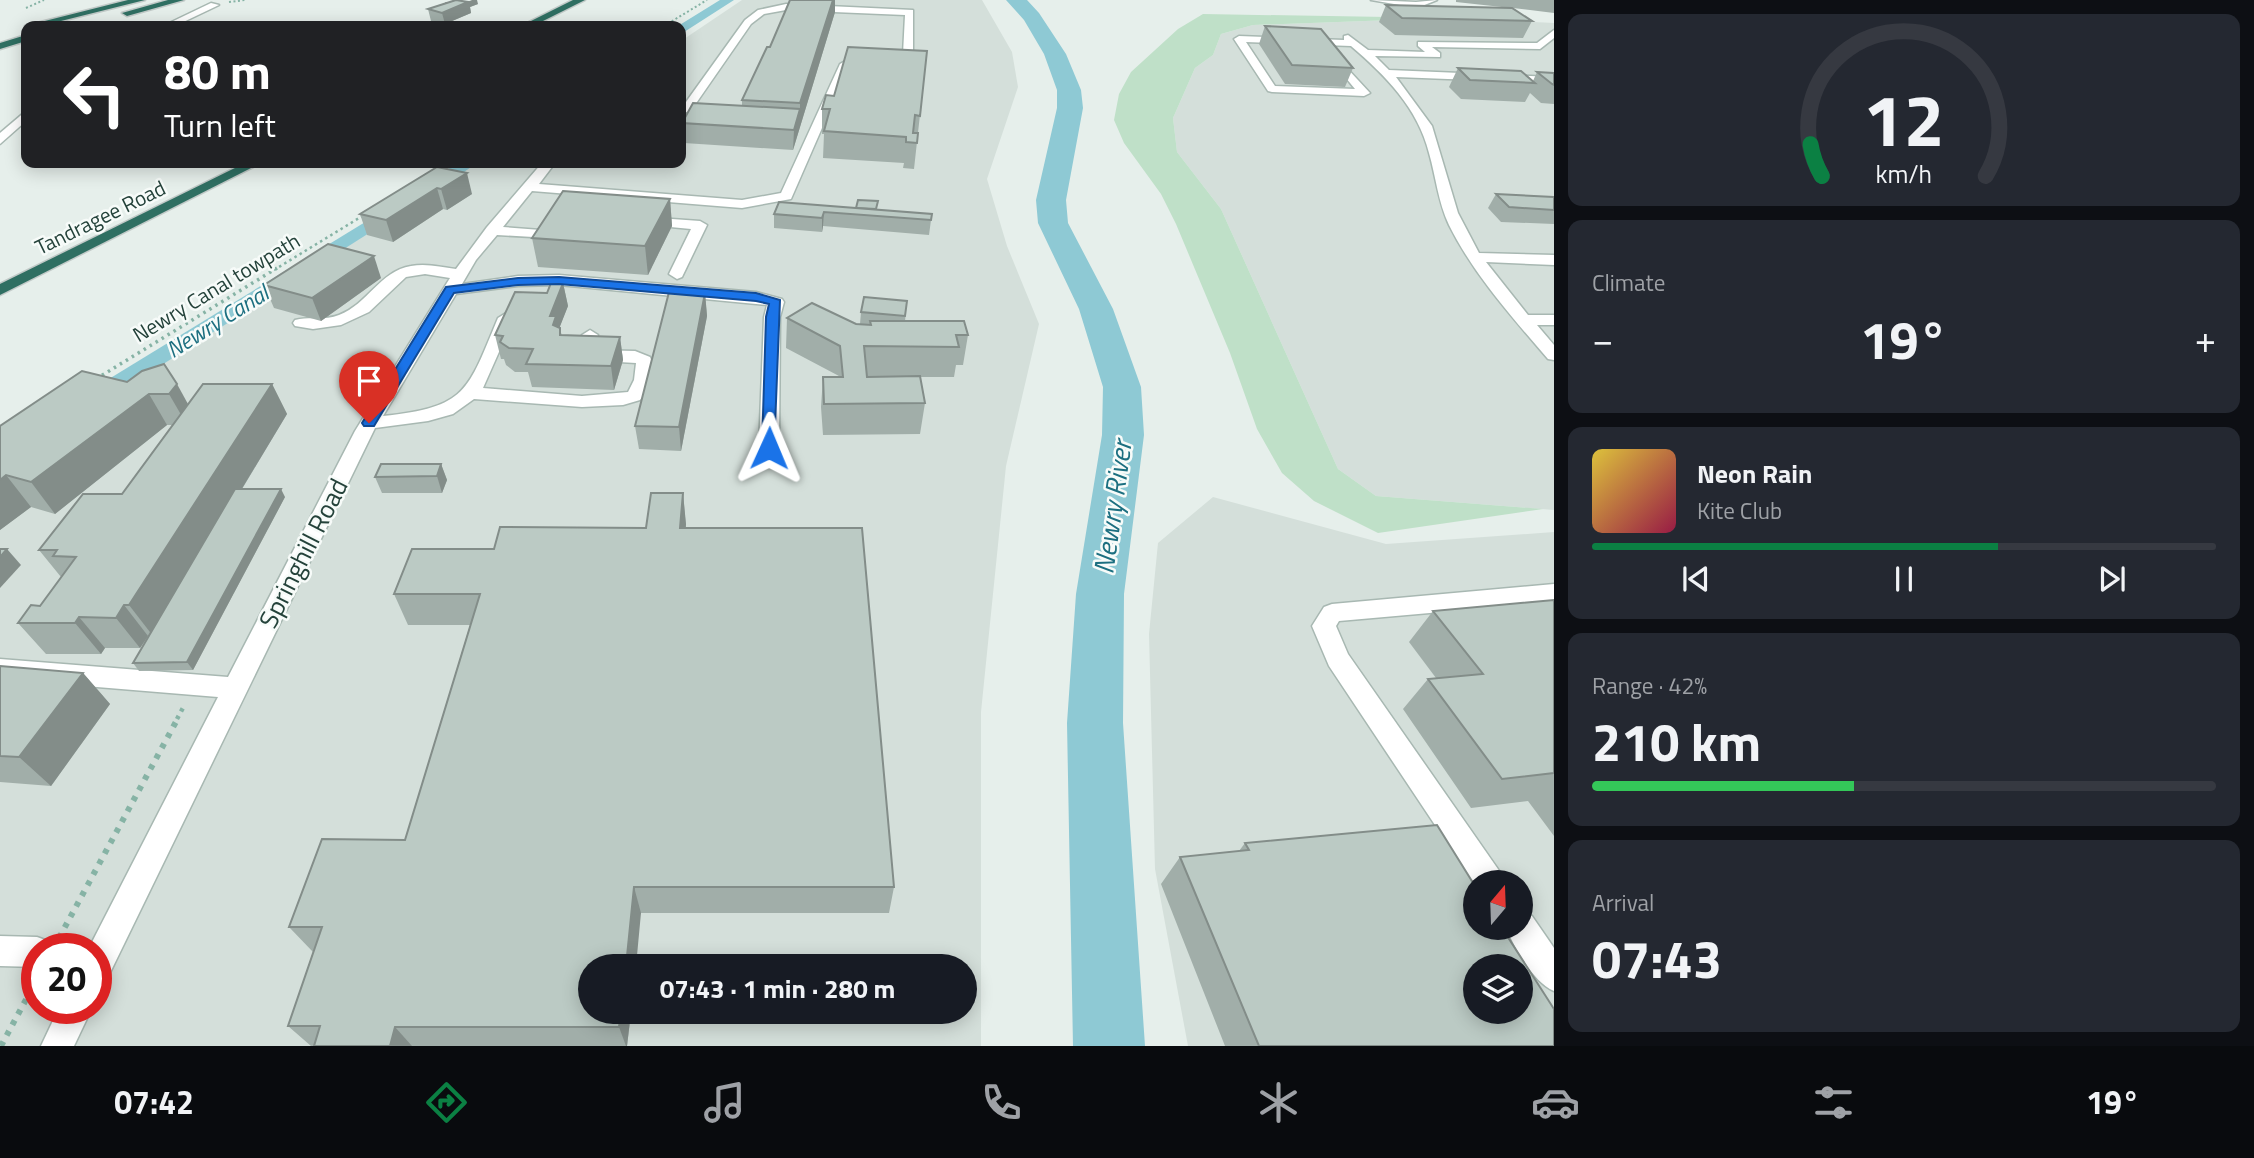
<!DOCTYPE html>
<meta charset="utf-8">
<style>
body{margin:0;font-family:"Titillium Web",sans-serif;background:#242831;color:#f1f3f6;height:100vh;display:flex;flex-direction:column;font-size:26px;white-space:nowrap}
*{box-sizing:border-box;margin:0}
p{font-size:23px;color:#9ea1a6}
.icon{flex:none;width:38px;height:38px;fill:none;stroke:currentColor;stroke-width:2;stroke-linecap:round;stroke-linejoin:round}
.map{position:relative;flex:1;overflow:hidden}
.panel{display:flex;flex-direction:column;gap:14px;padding:14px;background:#0d0f14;width:700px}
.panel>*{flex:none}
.hud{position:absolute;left:21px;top:21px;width:665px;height:147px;border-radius:14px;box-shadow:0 4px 18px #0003;background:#202124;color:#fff;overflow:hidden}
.needle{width:46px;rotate:19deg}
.fabs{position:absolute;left:1463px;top:870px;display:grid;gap:14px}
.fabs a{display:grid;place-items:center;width:70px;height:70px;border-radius:50%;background:#171b24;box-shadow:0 4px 18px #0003;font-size:35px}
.speed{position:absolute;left:21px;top:933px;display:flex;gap:14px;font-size:35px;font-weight:700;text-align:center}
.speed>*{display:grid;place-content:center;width:91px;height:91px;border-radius:50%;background:#171b24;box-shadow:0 4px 18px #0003;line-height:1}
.speed .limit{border:10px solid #d22;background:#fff;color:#111}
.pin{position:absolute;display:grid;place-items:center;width:60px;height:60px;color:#fff;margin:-72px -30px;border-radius:50% 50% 50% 0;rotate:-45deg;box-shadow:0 0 7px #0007}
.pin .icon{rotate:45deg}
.me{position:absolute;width:77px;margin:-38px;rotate:1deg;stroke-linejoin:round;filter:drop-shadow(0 0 5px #0008)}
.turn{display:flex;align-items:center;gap:24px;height:147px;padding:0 28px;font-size:32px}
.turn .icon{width:91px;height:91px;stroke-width:2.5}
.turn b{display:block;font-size:49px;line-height:60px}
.big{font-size:52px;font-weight:700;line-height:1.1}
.panel .card{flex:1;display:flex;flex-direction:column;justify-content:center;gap:10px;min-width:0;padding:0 24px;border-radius:14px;background:#242831}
.panel .dial{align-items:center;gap:0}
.dial svg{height:182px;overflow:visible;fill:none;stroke:#363941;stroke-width:7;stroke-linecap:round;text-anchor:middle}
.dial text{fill:#f1f3f6;stroke:none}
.song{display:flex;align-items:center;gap:21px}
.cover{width:84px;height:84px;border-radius:10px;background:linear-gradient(135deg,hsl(50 70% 55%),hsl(340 70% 35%))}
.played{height:7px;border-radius:4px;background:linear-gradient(90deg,#0b8043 65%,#363941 65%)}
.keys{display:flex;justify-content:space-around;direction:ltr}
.heat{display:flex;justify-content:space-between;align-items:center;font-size:38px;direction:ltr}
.charge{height:10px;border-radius:5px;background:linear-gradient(90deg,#34c759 42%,#363941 0)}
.trip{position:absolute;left:578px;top:954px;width:399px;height:70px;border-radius:35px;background:#171b24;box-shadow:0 4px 18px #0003;font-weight:700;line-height:70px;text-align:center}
.tabs{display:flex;height:112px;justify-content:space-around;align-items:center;background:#090b0e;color:#9ea1a6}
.tabs .icon{width:49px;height:49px}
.tabs .current{color:#0b8043}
.tabs b{font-size:32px;color:#f1f3f6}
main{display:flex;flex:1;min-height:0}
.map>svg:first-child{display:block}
</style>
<main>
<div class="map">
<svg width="1554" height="1046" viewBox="0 0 1554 1046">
<rect width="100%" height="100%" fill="#e6efeb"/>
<g fill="#d4dfda" fill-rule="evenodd">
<path d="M742,0H982L1012,52L1018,87L987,179L1007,246L1039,324L1006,466L981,712V1046H0V470L133,377L477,163H681V41ZM37,948H96V1008H37ZM590,966H964V1012H590Z"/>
<path d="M1447,18L1554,23V510L1376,496L1338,469L1221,209L1177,152L1173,118L1195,68L1213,55L1221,34L1253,25Z"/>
<path d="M1213,497L1386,544L1554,532V1046H1188L1155,869L1149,634L1158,543ZM1475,882H1521V928H1475ZM1475,966H1521V1012H1475Z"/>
</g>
<path fill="#bfe0c8" d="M1203,14L1447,18L1253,25L1221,34L1213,55L1195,68L1173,118L1177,152L1221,209L1338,469L1376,496L1543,509L1378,533L1314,501L1282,473L1257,429L1230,353L1176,224L1161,194L1124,143L1114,120L1119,94L1131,72L1178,29Z"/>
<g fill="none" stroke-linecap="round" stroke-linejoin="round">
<g fill="#8ec9d4" fill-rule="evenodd">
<path d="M720,0H734L681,34V26H678Z"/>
<path d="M458,163H477L432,194H420L418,190L420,186Z"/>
<path d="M393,205L399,206L402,210L399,214L102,403H86L83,398L86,393Z"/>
</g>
<path fill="#8ec9d4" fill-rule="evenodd" d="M1006,0H1027L1039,13L1066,54L1081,90L1083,108L1066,200L1068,223L1113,309L1141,387L1144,435L1124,594L1123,723L1145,1046H1073L1067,723L1076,594L1102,435L1103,387L1079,309L1038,223L1036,200L1057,108V90L1044,54L1024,20Z"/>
<defs>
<g id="minor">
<path d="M1371,0L1416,2L1437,0L1417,8Z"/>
<path d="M211,3L219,5L175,26H163Z"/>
<path d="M786,4L913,10V55L901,63L884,59L903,54L905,15L786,10L764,14L751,24L690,112H682L681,109L745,20L758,10Z"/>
<path d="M1554,30V38L1540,49L1432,47L1440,53V57L1375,56L1389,70L1554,77V83L1396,77L1432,126L1458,213L1479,253L1554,255V265L1486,262L1528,315H1554V325H1537L1554,345V360L1548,359C1512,317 1474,275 1449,225C1438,202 1436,177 1429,153C1418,108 1385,75 1351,46L1246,42L1275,86L1355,89L1327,55L1332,52L1370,93L1364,96L1272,92L1268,91L1234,39L1239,36L1344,40V36L1348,35L1368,50L1425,52L1418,46V42L1537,43Z"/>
<path d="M852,57L861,59L849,66L791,199L742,208L532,191L503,227L541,230L550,217H560L562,220L550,238L497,235L476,260L462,284L518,276L559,275L756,292L782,299L784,302L780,317L779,448L776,452H762L759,448L764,317L767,305L559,285L518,286L456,294L383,416C467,407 467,392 498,318L506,313L514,318L483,388L582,396L628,392L634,380L636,363L584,360L575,355L582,335L590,330L598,335L594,350L635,351L650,357C657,372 651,388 640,400L623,405L582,407L474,399L453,414L428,421L375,428L107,979L96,983V948H89L218,697L0,679V659L228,677L355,431L450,278L425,274L406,277L369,312L341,325L313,329L295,326L293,323L295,320C310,316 325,321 339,315C368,304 380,271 411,266C426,263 441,267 456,269L487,227L542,163H555L539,184L742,200L781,193L840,64Z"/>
<path d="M26,111V121L0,144V133Z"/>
<path d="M644,217L700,221L707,225L682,277L677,279L669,274L691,229L639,224V218Z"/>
<path d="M1554,584V602L1339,621L1336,626L1348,654L1500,872L1505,882H1475V885L1329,666L1312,626L1324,607L1332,604Z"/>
<path d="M1521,912L1532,916L1554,948V991C1533,982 1515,948 1506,928H1521Z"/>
<path d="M0,936L37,937L48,941L51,948H37V967L0,966Z"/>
<path d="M59,1008H92L74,1046H41Z"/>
</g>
<g id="highway">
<path d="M128,0H145L41,26H25Z"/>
<path d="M168,0H184L127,16L122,13Z"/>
<path d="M573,0H585L533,26H521Z"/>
<path d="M26,35V41L0,49V43Z"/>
<path d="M245,163H261L0,295V284Z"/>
</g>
</defs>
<use href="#minor" stroke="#a8b8b2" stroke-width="3"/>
<use href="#highway" stroke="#c2cac8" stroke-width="3"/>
<g stroke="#86b3a5" stroke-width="2" stroke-dasharray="2 2.5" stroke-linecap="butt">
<path d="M229,2L245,0"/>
<path d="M26,8L44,0"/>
<path d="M664,26L707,0"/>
</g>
<g stroke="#86b3a5" stroke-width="2.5" stroke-dasharray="2.5 3.5" stroke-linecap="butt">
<path d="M436,170L447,163"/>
<path d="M274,270L364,215"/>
</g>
<path stroke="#86b3a5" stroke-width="3.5" stroke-dasharray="2.5 4.5" stroke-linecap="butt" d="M96,379L277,268"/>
<path stroke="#86b3a5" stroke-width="4.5" stroke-dasharray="3.5 5" stroke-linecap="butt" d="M177,719L184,706"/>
<g stroke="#86b3a5" stroke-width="6" stroke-dasharray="5 7" stroke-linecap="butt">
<path d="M59,938L178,718"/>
<path d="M1,1046L37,979"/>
</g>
<use href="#minor" fill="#fff" fill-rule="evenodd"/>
<use href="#highway" fill="#2f6f62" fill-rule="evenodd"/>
</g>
<g fill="#a1aea9">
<path d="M1456,0H1554V13L1513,8L1532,21L1523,38L1395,35L1379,22L1386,5L1511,8L1456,2Z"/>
<path d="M445,2L478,4L470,7L471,13L445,24L431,21L428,9L445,3Z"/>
<path d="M835,12L793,150L684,143L682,123L742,106V100L770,47Z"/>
<path d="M1265,26L1353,68L1345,87L1285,84L1259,44Z"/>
<path d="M927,51L914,169L903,168L904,163L823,158L824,134H822V109L834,96Z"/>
<path d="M1458,68L1533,81L1537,72L1554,73V104L1541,103L1530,93L1525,102L1461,99L1449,87Z"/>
<path d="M437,167L472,194L447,210L443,209L393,242L367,235L360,214Z"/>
<path d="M1496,194L1554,197V224L1501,222L1488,208Z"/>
<path d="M670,199L672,226L648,275L538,267L532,238Z"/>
<path d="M877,210L931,220L929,235L823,226L822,232L774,228V214Z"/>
<path d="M381,278L321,321L274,308L264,285Z"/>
<path d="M563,283L568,306L559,328L561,335L620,337L623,360L614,390L532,387L528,372H515L506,365L504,359H501L495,335L547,293Z"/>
<path d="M705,293L707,316L681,451L639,449L635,426Z"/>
<path d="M907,301L905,321L968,335L963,365H956L954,377H920L925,403L920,434L823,435L821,407L823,377L839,376L786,348L787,318L860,324L861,312Z"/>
<path d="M142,371L188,404L272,384L287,414L242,489L285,497L193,670L139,671L133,663L149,636L140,648H105L101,654H46L18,623L40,606L61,577L39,550L122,494L172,425H167L55,514L31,507L0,530V426L127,382Z"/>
<path d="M441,464L447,480L442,493H382L375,477Z"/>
<path d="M683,493L686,528L894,887L889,913H641L590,1012H631L627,1046H311L288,1026L313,952L289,927L405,840L470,625H408L394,594L494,549L646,528Z"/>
<path d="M1554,600V836L1528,801L1471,808L1403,709L1428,679L1436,678L1409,642L1433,611Z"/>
<path d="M0,666L83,673L110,704L51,786L0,782Z"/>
<path d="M1245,843L1554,1046H1225L1161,884L1180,857L1239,851Z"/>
</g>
<g fill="#838d89">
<path d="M472,0H477L478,4L470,7L471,13L445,24L442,13Z"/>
<path d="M833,0H835V12L793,150L794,130L800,109V103Z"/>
<path d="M467,173L472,194L447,210L441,189Z"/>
<path d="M437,188L443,209L393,242L386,220Z"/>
<path d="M670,199L672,226L648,275L645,246Z"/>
<path d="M824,212L823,226L822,232V218Z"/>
<path d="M374,256L381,278L321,321L312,298Z"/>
<path d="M563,283L568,306L559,329L560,328L565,351L557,348L550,316Z"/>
<path d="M705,293L707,316L681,451L679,427Z"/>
<path d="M620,337L623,360L614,390L611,366Z"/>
<path d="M177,384L194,415L187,425L169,394Z"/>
<path d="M272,384L287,414L153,636L129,605Z"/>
<path d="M149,394L167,425L55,514L31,482Z"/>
<path d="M441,464L447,480L442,493L437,476Z"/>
<path d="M6,475L31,507L0,530V480Z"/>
<path d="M281,489L285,497L193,670L187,662Z"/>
<path d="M683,493L686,524L683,559L680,528Z"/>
<path d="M7,549L21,565L0,588V557Z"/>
<path d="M124,605L148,636L140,648L116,618Z"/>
<path d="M79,617L105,648L101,654L75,623Z"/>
<path d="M83,673L110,704L51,786L19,757Z"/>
<path d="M634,887L641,913L636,966H626Z"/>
<path d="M621,1012H631L627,1046H626L619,1027Z"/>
<path d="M395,1027L412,1046H390Z"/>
</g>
<g fill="#bbcac4" stroke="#838d89" stroke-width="2" fill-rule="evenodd">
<path d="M456,0L468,2L442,13L428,9Z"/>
<path d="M790,0H833L800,103L742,100L767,47H770Z"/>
<path d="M1386,5L1512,8L1532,21L1402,18Z"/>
<path d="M1265,26L1321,29L1353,68L1292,65Z"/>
<path d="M848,47L927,51L920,116L915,115L913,133H918L917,143L906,142V137L824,131L830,109H822L826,95L834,96Z"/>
<path d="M1458,68L1521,71L1535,83L1470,80Z"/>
<path d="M1537,72L1554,73V85L1552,84Z"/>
<path d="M693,103L800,109L794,130L682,123Z"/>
<path d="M437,167L467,173L441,189L437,188L386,220L360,214Z"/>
<path d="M563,191L670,199L645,246L532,238Z"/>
<path d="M1496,194L1554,197V210L1509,207Z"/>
<path d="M858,200L878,201L876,209L856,208Z"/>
<path d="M779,202L932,214L931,220L824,212L822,218L774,214Z"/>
<path d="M328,244L374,256L312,298L264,285Z"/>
<path d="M551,283H563L550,316H556L553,325L560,328V335L620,337L611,366L526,364L533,349L509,348L500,342L503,336L495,335L515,292L547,293Z"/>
<path d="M669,292L705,293L679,427L635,426Z"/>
<path d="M864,297L907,301L905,316L861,312Z"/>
<path d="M812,303L856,324L871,325L870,321H964L968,335H956L959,347L864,346L867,377L920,376L925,403L824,404L823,377H843L840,346L787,318Z"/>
<path d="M164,364L177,384L169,394H149L31,482L6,475L0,480V426L82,371L127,382L142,371Z"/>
<path d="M203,384H272L129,605H124L116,618L79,617L75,623H18L31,605L40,606L76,557L53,556L57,550H39L83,494H122Z"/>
<path d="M381,464H441L437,476L375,477Z"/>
<path d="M235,489H281L187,662L133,663Z"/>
<path d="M651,493H683L680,528H862L894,887H634L626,966H590V1012H621L619,1027H395L390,1046H314L320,1026H288L322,927H289L322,839L405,840L480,594H394L412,549H494L500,527L646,528Z"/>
<path d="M0,549H7L0,557Z"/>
<path d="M1554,600V773L1502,779L1428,679L1483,674L1433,611Z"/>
<path d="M0,666L83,673L19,757L0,756Z"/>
<path d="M1437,825L1475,886V928H1502L1554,1009V1046H1259L1180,857L1249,850L1245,843ZM1475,966H1521V1012H1475Z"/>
</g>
<path fill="#1a73e8" stroke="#114b97" stroke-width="2" d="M559,277L756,293L780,300L774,452L769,453L762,448L766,317L769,304L756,301L559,284L518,285L454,293L374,426H364L362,423L446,287L518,278Z"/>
<g text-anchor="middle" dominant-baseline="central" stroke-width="5" stroke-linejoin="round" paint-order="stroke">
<g font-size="21" fill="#24423a" stroke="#f7fbf9">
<text transform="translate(100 217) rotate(-26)">Tandragee Road</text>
<text transform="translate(216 287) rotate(-31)">Newry Canal towpath</text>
</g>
<g font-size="23" font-style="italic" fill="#1c6f80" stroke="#f7fbf9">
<text transform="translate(217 321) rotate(-32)">Newry Canal</text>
</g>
<g font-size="26" fill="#24423a" stroke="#f7fbf9">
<text transform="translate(303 553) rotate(-63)">Springhill Road</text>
</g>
<g font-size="28" font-style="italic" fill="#1c6f80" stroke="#f7fbf9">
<text transform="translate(1112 507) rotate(-82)">Newry River</text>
</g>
</g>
</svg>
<div class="fabs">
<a><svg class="needle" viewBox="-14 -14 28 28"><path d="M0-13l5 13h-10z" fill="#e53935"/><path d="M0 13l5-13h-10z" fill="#9ea1a6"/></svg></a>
<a><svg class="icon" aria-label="layers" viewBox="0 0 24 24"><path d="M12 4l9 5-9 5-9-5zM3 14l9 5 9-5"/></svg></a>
</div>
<div class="speed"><div class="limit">20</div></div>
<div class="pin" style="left:369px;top:423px;background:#d93025"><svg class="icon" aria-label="arrive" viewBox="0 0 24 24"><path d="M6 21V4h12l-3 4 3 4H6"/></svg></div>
<svg class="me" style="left:769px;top:448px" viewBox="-20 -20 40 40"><path d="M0-17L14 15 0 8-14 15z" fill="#1a73e8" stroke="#fff" stroke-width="4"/></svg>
<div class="trip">07:43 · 1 min · 280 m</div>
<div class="hud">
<div class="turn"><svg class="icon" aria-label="left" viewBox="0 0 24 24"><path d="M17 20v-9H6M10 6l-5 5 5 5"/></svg><div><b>80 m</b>Turn left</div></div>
</div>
</div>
<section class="panel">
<div class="card dial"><svg viewBox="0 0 100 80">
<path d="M14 69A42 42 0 1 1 86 69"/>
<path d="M14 69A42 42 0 0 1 9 55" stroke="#0b8043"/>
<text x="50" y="56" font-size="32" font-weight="700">12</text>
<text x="50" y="72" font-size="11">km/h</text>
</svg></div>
<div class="card"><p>Climate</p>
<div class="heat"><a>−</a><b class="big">19°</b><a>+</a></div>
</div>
<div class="card">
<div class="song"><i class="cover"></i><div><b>Neon Rain</b><p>Kite Club</p></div></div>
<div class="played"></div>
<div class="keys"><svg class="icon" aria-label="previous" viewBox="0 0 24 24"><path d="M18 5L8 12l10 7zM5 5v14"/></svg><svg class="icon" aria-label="pause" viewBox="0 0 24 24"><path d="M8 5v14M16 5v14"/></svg><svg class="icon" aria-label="next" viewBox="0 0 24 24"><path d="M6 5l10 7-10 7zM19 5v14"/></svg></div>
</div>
<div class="card"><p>Range · 42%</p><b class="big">210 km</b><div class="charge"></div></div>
<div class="card"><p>Arrival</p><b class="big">07:43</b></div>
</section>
</main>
<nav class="tabs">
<b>07:42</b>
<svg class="icon current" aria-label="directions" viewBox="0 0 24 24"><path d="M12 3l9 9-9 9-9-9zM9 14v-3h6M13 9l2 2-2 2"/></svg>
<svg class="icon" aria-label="music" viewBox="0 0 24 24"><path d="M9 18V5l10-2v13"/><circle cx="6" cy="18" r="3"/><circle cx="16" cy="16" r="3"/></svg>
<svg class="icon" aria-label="phone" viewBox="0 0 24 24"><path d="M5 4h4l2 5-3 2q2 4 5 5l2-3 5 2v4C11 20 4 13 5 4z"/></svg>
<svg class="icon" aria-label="climate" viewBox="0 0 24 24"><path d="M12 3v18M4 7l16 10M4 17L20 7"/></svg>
<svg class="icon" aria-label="car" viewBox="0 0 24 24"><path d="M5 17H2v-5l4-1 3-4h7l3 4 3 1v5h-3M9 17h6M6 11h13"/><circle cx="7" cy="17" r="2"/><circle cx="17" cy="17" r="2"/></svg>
<svg class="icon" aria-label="filters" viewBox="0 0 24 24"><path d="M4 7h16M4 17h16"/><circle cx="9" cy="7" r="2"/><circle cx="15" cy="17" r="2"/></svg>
<b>19°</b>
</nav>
